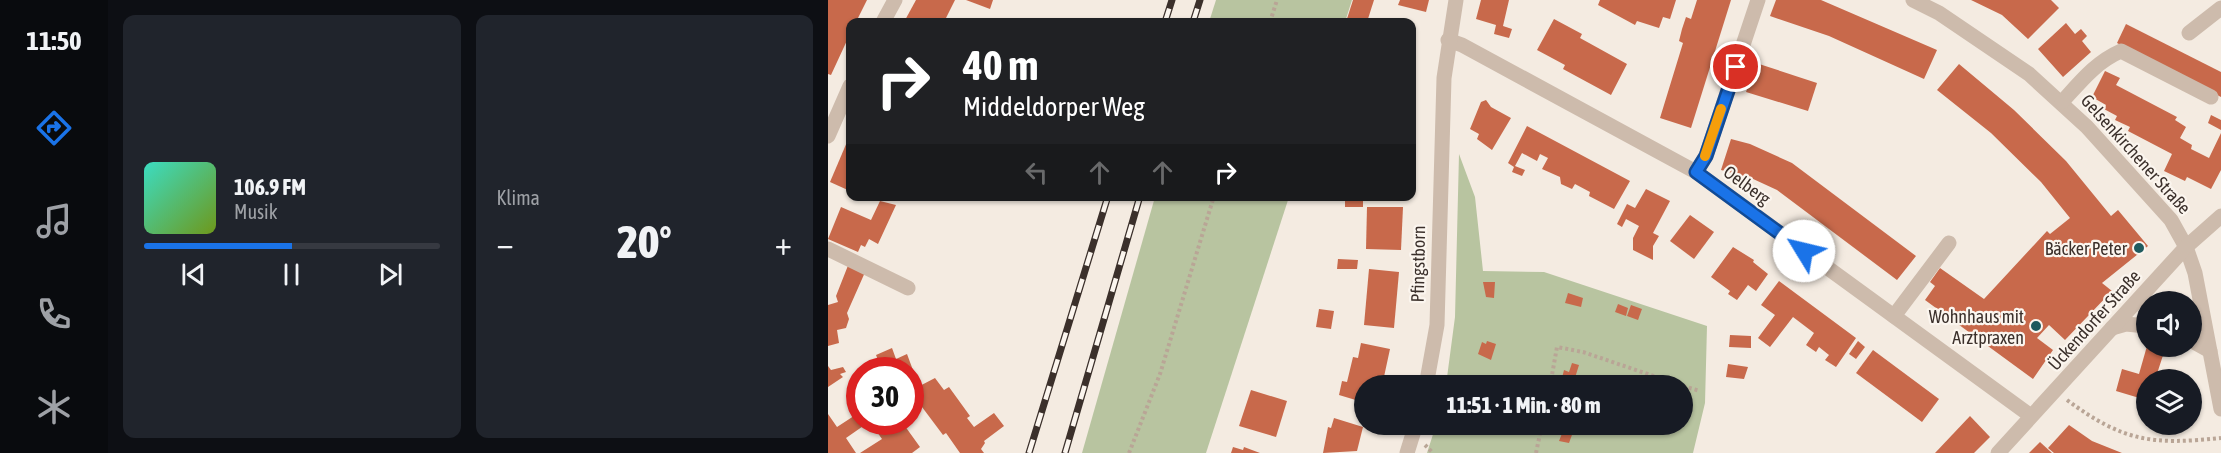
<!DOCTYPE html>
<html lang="de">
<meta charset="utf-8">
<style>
body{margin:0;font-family:"Asap Condensed",sans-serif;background:#20242c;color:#f1f3f6;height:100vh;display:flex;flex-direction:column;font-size:22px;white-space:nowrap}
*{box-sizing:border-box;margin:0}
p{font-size:20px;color:#9ea1a6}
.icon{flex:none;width:33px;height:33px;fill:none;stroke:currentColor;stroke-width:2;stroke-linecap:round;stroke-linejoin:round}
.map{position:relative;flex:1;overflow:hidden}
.side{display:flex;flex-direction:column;gap:15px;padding:15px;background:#0d0f14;width:720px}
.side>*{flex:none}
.guide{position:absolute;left:18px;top:18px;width:570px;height:183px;border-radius:12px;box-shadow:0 2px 4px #0004;background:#202124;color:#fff;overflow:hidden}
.controls{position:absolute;left:1308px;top:291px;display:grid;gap:12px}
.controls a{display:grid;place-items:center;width:66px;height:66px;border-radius:50%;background:#171b24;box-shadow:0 2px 4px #0004;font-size:30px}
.speed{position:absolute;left:18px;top:357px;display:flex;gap:12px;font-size:30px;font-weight:700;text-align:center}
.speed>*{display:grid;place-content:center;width:78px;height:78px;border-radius:50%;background:#171b24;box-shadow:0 2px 4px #0004;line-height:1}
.speed .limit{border:9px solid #d22;background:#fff;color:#111}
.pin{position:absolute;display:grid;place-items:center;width:51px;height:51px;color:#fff;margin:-26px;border:3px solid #fff;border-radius:50%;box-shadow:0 2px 6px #0007}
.me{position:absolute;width:66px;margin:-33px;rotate:306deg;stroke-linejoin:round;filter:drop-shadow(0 0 4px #0008)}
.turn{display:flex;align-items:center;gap:21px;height:126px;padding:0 18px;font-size:27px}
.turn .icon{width:78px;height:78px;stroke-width:2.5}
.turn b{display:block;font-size:42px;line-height:51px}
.lanes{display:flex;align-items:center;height:57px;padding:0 18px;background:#0003;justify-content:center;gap:30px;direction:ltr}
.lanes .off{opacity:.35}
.big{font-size:45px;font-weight:800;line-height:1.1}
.side .widget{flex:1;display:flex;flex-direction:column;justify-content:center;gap:9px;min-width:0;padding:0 21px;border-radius:12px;background:#20242c}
.song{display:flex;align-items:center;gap:18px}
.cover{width:72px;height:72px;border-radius:9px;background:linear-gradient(135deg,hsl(170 70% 55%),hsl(80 70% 35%))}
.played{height:6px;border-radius:3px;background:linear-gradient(90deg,#1a73e8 50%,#363941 50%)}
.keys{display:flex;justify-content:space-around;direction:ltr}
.heat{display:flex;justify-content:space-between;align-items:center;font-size:33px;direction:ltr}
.side .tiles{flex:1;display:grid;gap:15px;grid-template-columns:repeat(2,1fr)}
.trip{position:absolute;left:526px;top:375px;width:339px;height:60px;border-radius:30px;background:#171b24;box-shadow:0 2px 4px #0004;font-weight:800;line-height:60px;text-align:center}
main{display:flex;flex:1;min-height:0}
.menu{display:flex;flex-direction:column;width:108px;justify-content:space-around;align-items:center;background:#090b0e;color:#9ea1a6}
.menu .icon{width:42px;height:42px}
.menu .active{color:#1a73e8}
.menu b{font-size:27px;color:#f1f3f6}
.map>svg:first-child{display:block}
</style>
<main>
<nav class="menu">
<b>11:50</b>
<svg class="icon active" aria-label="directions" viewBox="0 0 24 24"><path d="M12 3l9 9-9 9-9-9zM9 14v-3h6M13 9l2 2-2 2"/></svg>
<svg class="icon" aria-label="music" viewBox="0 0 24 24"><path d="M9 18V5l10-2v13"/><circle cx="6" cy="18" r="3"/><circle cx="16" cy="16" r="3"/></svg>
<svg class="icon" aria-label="phone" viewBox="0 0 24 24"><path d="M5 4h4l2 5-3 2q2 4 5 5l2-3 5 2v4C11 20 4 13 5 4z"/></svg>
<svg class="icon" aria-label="climate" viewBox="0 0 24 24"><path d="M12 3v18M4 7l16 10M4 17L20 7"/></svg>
</nav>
<section class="side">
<div class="tiles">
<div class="widget">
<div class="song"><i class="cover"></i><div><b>106.9 FM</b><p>Musik</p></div></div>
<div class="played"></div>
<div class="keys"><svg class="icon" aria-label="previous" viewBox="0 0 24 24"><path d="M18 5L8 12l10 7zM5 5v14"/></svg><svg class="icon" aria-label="pause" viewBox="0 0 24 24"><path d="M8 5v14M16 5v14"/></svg><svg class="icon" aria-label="next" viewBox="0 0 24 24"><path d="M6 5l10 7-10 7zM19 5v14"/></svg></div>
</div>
<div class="widget"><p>Klima</p>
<div class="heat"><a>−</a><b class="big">20°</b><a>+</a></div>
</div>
</div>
</section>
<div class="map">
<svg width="1393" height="453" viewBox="0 0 1393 453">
<rect width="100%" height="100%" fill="#f4ebe1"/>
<g fill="#b8c4a0">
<path d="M388,0H524L517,22H381Z"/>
<path d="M631,154L647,197L655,271L716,272L879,326L877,403L865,453H599L608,425L855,424V386L618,385L627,317Z"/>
<path d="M327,197H461L378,453H254Z"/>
</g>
<g fill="#c8694b">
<path d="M0,0H39L28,22H22V34L3,75L0,74Z"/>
<path d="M88,0H127L116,22H76Z"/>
<path d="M138,0H165L162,9Z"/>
<path d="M525,0H546L539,22H518Z"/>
<path d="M572,0H601L598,12L570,5Z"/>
<path d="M653,0H681L675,26L684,29L681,38L666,34L668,25L648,19Z"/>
<path d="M772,0H848L842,19L835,17L831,28L809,21L807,25L770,5Z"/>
<path d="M869,0H903L863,128L832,118L855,43L851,41L854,29L858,17L863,19Z"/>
<path d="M948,0H993L1109,50L1096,79L1001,36L942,16Z"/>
<path d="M1143,0H1223L1231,8L1200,39L1174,15Z"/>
<path d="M726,19L754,34L752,38L799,64L783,95L735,69L737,65L709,50Z"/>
<path d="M1238,23L1247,34L1253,29L1259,36L1254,41L1263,52L1235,77L1210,49Z"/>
<path d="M1298,24L1393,72V97L1289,43Z"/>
<path d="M928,63L989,83L980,111L918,92Z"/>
<path d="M1131,64L1186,110L1238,161L1283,216L1290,210L1320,246L1274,283L1284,291L1237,340L1221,325L1209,338L1225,350L1205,379L1097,300L1107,286L1102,282L1112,268L1156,299L1219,231L1222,234L1242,218L1213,182L1163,133L1109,90Z"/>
<path d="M1277,71L1292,78L1288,85L1349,117L1347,120L1358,127L1352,138L1364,145L1363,149L1381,158L1393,133V170L1383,189L1359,177L1357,181L1336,171L1344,154L1300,131L1302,127L1287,120L1289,116L1276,109L1278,105L1264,97Z"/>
<path d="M658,100L663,107L683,118L664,150L649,139L651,134L642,129L653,102Z"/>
<path d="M1383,115L1393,120V130L1380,123Z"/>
<path d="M699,126L802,181L786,209L761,196L762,192L747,184L744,189L733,184L732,177L714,169L720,158L712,154L709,161L694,153L687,166L697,170L694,176L684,172L686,167L680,163Z"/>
<path d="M22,135V191L2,182Z"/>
<path d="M903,139L922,144L964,163L1088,256L1069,280L949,190L923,178L893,170Z"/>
<path d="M818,189L842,201L825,233L831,236L825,246V260L805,250V238L811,226L798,219L794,227L789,224L799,204L807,208Z"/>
<rect x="517" y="198" width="18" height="9"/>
<path d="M52,201L68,205L50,244L41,239L37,247L33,245L30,252L0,239L13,207L43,220Z"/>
<path d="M539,207H575L573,250L538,249Z"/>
<path d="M862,215L886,232L866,259L842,241Z"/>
<path d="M905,247L926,260L925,262L940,274L928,291L920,285L909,300L900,294L902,291L883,277Z"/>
<path d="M510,259L530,260L529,269H509Z"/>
<path d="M21,263L38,270L19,313L21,319L18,328L9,330L11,343L0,346V305L10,302L8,296Z"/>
<path d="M541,269L571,272L566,328L536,325Z"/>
<path d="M951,281L1028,338L1008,367L997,360L1001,355L991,347L988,352L978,345L986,333L965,317L942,347L930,338L947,315L933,305Z"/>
<path d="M655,282H667L666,298L658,297Z"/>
<path d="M740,293L755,298L753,307L737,303Z"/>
<path d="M790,304L800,308L798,316L787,312Z"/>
<path d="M803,305L814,309L810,320L799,316Z"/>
<path d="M491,309L506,311L503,329L488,327Z"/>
<path d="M902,335L923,336V348L901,347Z"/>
<path d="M659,341L668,344L663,360L650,354L654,342L658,344Z"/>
<path d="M1030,341L1037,347L1028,359L1021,354Z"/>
<path d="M533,343L562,349L554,386H537V412L529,410L531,401L511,395L514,381L519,382L525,357L530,358Z"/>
<path d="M1319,346H1338L1327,380H1318V400L1288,391L1294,369L1311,374Z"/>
<path d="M64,348L68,359L79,354L89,381L82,383V370H67L63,360L52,365L48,355Z"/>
<path d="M1045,350L1111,399L1094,422L1028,373Z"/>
<path d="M744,363L751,365L746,381L734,378L736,370L741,372Z"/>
<path d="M900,364L920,367L916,379L898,377Z"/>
<path d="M0,366L3,370L15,367L18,372L12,374L15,377L0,387Z"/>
<path d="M107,378L116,390L121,387L142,416L139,418L146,427L166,413L176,426L156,441L157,443L153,449L156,453H132L118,433L115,435L82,391Z"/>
<path d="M423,390L459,401L448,437L411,426Z"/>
<path d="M32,412V422H41L18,438L28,453H0V414L9,427Z"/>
<path d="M1142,416L1162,437L1146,453H1107Z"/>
<path d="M506,418L535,427L529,451L495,453L500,427L503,428Z"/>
<path d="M42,422H74L92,447L84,453H32L54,439Z"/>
<path d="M1241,425L1264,441L1294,453H1226L1220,448Z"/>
<path d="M737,426L745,432L741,443L731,441Z"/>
<path d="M1212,442L1224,453H1201Z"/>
<path d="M405,447L415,450L416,447L432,453H403Z"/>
</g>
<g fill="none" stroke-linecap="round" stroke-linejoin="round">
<g stroke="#b9a596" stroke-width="4" stroke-dasharray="3 3" stroke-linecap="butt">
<path d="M442,22L449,0"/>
<path d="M722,386L729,347L755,352L855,386"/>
<path d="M855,386L872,391"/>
<path d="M1239,400C1296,442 1324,445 1393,438"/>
<path d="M597,445L605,453"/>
<path d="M301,453L332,374L386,196"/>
<path d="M708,453L714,424"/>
</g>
<g stroke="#cdbbac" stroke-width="15">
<path d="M1085,0L1111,13L1201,74L1259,127L1343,220L1358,247L1367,273L1393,409"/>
<path d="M55,22L67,0"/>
<path d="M1361,33L1393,8"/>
<path d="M620,40L634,45L868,172L1203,416"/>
<path d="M1234,102C1253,81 1268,62 1293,51L1383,97"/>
<path d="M0,136L22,86"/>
<path d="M868,172L878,156L930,0"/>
<path d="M0,249L80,288"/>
<path d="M1066,316L1121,243"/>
<path d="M1284,328L1298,324L1318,326"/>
<path d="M1364,341L1382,351"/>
<path d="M598,386L609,325L616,78L628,0"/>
<path d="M579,453L588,424"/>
<path d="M1170,453L1358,247L1393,216"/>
</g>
<defs>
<g id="rail">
<path d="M337,22L344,0"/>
<path d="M365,22L372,0"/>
<path d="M201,453L280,196"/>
<path d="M237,453L312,196"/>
</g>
</defs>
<use href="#rail" stroke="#3b302b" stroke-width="7"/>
<use href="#rail" stroke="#fbf5ee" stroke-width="4.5" stroke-dasharray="14" stroke-linecap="butt"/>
</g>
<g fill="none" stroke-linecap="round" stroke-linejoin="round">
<defs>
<path id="route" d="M908,67L878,156L868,172L976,251"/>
</defs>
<use href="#route" stroke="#114b97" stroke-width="15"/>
<use href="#route" stroke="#1a73e8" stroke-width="10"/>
<path stroke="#f59e0b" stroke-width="10" d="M877,156L893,109"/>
</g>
<g fill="#1f5a5e" stroke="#fbf5ee" stroke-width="2">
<circle cx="1311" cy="248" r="6"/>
<circle cx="1208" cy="326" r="6"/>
</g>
<g text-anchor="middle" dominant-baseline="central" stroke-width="4.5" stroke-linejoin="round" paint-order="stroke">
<g font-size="18" fill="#3b302b" stroke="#fbf5ee">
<text transform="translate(1308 154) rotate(48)">Gelsenkirchener Straße</text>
<text transform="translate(919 185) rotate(36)">Oelberg</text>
<text transform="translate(590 264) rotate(-89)">Pfingstborn</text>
<text transform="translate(1266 320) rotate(-48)">Ückendorfer Straße</text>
</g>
<g font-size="18" fill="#3b302b" stroke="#fbf5ee" text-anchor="end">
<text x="1299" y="248">Bäcker Peter</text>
<text x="1196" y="316">Wohnhaus mit<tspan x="1196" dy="21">Arztpraxen</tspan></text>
</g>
</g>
</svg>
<div class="controls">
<a><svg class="icon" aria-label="sound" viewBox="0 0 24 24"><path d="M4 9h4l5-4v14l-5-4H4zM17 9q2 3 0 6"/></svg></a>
<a><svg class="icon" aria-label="layers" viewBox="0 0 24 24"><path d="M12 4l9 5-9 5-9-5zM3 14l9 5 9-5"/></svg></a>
</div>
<div class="speed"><div class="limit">30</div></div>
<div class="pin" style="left:908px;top:67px;background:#d93025"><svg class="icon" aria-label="arrive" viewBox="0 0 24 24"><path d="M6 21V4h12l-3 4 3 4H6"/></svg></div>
<svg class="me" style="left:976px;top:251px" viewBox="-20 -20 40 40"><circle r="19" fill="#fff"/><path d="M0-13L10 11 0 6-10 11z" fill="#1a73e8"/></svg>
<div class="trip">11:51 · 1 Min. · 80 m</div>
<div class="guide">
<div class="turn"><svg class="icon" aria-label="right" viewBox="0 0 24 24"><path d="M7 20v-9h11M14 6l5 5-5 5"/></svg><div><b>40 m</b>Middeldorper Weg</div></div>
<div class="lanes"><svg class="icon off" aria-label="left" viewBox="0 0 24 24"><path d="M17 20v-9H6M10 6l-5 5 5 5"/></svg><svg class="icon off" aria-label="ahead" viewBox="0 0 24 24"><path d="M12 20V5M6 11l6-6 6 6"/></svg><svg class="icon off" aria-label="ahead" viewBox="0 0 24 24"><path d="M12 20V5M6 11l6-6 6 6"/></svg><svg class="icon" aria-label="right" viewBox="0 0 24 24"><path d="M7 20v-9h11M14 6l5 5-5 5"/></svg></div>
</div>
</div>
</main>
